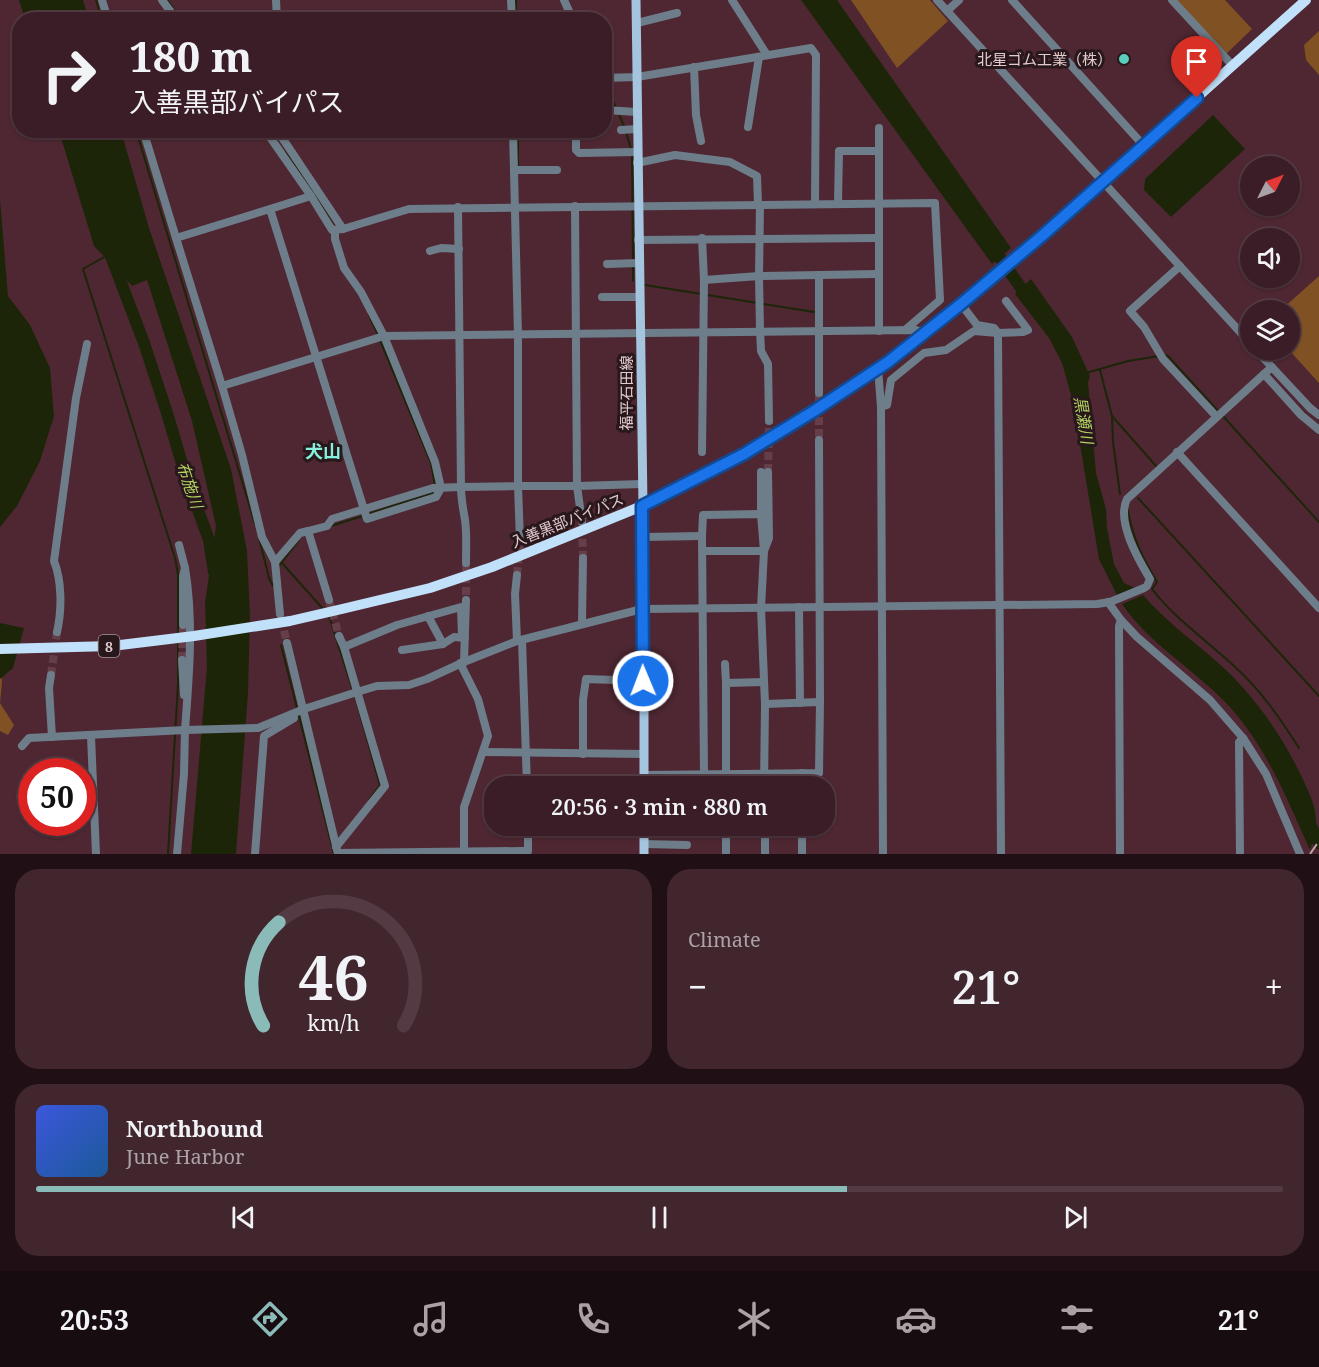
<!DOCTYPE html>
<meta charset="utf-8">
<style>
body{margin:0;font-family:"Noto Serif","Noto Sans JP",serif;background:#41262e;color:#f1f3f6;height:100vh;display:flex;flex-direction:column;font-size:22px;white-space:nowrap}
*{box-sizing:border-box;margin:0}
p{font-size:20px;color:#aba2a7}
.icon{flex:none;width:33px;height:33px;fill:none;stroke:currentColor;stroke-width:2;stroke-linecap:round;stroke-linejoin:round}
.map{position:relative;height:854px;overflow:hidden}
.drawer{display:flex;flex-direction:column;gap:15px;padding:15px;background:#201015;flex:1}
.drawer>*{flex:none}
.top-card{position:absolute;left:12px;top:12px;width:600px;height:126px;border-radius:24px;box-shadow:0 2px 4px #0004,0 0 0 2px #543b43;background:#3a1d26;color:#f1f3f6;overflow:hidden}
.needle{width:39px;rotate:48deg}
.tools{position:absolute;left:1240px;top:156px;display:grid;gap:12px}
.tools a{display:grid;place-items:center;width:60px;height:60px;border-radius:50%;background:#3a1d26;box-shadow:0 2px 4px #0004,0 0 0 2px #543b43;font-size:30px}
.speed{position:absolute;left:18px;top:758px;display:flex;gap:12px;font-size:30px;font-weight:700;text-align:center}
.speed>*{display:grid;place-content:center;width:78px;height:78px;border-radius:50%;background:#3a1d26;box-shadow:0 2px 4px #0004,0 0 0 2px #543b43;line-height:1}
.speed .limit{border:9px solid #d22;background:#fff;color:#111}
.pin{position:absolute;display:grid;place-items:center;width:51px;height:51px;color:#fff;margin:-62px -26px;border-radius:50% 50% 50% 0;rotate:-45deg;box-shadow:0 0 6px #0007}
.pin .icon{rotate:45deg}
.me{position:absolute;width:66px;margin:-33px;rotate:359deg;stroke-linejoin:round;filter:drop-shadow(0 0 4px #0008)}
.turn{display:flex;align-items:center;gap:21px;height:126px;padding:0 18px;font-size:27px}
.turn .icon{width:78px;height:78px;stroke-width:2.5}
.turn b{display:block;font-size:42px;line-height:51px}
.big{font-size:45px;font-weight:600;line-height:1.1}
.drawer .widget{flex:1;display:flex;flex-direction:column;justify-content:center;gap:9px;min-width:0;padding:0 21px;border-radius:24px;background:#41262e}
.drawer .dial{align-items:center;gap:0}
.dial svg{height:156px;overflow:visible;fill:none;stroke:#543b43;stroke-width:7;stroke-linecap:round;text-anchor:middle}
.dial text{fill:#f1f3f6;stroke:none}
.song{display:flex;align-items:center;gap:18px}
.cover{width:72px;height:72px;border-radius:9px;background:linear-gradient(135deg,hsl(230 70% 55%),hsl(210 70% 35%))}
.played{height:6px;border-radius:3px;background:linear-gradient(90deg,#8bbbb9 65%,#543b43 65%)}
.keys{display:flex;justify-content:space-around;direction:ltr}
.heat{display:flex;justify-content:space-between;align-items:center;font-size:33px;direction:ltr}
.drawer .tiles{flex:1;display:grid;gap:15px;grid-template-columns:1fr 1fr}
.widget:last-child{grid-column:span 2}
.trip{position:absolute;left:484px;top:776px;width:351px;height:60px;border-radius:24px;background:#3a1d26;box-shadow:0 2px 4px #0004,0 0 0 2px #543b43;font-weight:600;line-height:60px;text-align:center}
.tabs{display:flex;height:96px;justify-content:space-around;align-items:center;background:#170c0f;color:#aba2a7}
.tabs .icon{width:42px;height:42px}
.tabs .selected{color:#8bbbb9}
.tabs b{font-size:27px;color:#f1f3f6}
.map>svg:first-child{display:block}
</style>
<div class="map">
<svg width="1319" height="854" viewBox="0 0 1319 854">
<rect width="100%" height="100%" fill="#4e2732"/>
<g fill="#805223">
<path d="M851,0H930L948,21L897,68Z"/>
<path d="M1176,0H1225L1252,29L1226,54Z"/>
<path d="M1319,31V75L1306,60L1304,45Z"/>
<path d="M1319,276V383L1289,350L1290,310H1281Z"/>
<path d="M0,656L2,682L0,703L14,725L8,735L0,731Z"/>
</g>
<g fill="#1d2509">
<path d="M19,0H83L89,19H25Z"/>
<path d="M801,0H837L1011,248L992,264Z"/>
<path d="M1213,115L1245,149L1171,217L1144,190L1145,179Z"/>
<path d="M59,131H121L149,228L231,469L247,551L250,615L248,693L236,854H191L207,667L205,603L216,526L192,421L147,280L132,286L94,246Z"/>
<path d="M0,199L8,296L30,325L50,368L54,416L40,461L17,506L0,527Z"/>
<path d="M1031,279L1072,337L1090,376L1088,382L1096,473L1106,509L1107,528L1114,564L1124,583L1135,588L1117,595L1099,559L1073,402L1062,363L1049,338L1015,294Z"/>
<path d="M1143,595C1167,623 1198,644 1225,669C1260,703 1286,742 1306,786C1318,812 1319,823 1310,850C1285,795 1263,738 1219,696C1186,664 1148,642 1122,604Z"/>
<path d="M0,623L24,628L13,668L0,679Z"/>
</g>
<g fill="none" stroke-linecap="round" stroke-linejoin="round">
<g stroke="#1d2509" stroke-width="2">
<path d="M96,0L102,20"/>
<path d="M167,0L182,20"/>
<path d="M516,0V20"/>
<path d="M604,81L624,126"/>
<path d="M136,130L255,524"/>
<path d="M518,130V167"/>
<path d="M626,132L631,149"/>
<path d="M285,152L309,185L333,225"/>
<path d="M632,155L633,260"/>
<path d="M106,256L83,269L175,558L178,574V635"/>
<path d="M633,281V265"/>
<path d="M645,285L814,312"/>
<path d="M369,315L378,335"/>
<path d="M380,340L431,463L435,486"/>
<path d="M1164,355L1168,356L1218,411"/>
<path d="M1100,370L1112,416L1156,466"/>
<path d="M1086,373L1128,361L1159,356"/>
<path d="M1222,415L1319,522"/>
<path d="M1112,416L1113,442L1120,494"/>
<path d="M1138,498L1319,696"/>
<path d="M1128,510C1132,537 1143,559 1157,582L1152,589C1174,618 1206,640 1233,665C1260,689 1280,718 1299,748"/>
<path d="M368,514L436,492"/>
<path d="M331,526L363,516"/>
<path d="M259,538L269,578L273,586"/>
<path d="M282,563L324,610"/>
<path d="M279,566L299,540"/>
<path d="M329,616L353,691"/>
<path d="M281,645L334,854"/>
<path d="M355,696L380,785L369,800"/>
<path d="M168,854L178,685V641"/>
</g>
<g stroke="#1d2509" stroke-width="12">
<path d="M992,246L1030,301"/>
<path d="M111,256L144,343L167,413L186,477L209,540L214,572"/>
<path d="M1310,824L1319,843"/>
</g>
<g stroke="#643f4a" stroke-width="8" stroke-dasharray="8 4" stroke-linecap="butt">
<path d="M819,393V440"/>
<path d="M768,472L769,421"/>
<path d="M582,527L583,558"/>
<path d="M466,563V600"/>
<path d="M517,575L520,541"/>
<path d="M329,600L339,636"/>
<path d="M281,619L287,643"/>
<path d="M182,660L183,625"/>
<path d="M51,675L57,632"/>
</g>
<g stroke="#6e7d8a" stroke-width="8">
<path d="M102,0L108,20"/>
<path d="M162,0L177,20"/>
<path d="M276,0L277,20"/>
<path d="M511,0L512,20"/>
<path d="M564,0L573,20"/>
<path d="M732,0L767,55"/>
<path d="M937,0L1251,344"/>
<path d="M1012,0L1144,146"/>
<path d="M1172,0L1233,66"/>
<path d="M947,11L959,0"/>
<path d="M637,23L677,13"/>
<path d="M694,67L696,115L701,141"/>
<path d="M604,78L637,77L811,48L816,55L815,203"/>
<path d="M605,110L637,112"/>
<path d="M748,127L759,57"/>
<path d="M879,128V331"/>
<path d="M143,130L176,238L270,209"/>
<path d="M265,130L311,196L332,230L343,229L409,209L935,203L940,300L905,330"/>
<path d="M281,130V136L343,229"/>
<path d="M576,130V150L579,153L637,152"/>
<path d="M621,130L637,129"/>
<path d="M637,163L675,155L730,162L757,176L758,205"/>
<path d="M514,170H557"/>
<path d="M311,196L270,209L367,519L436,497L441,488L435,462L384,336L361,292L344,268L335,239V230"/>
<path d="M838,203L839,151H878"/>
<path d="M760,205L759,276L878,274"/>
<path d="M176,238L222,386"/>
<path d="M702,238L704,280L702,452"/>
<path d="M638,240L878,238"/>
<path d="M430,251L441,248L459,249"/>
<path d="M607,264L639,263"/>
<path d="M1180,266L1130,311L1144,327L1163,359L1216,416"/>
<path d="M819,275V393"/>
<path d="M704,280L759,276L760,330L761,351L768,364L769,421"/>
<path d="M602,297H640"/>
<path d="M1256,350L1310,408L1319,415"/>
<path d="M1272,367L1264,374L1301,415L1319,430"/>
<path d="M878,368L881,407L883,854"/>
<path d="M881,407L887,405L891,380L924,353L946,350L974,331L998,333L994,328L977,325L961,304"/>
<path d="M819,440L820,702"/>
<path d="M1177,452L1319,608"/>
<path d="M761,472V514"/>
<path d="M582,522L577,486L642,484"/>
<path d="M643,537L702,536"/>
<path d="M520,541L518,486H577L575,206"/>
<path d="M179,545L185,568L183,576V625"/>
<path d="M703,551H764L761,514L703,515L702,536L704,774"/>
<path d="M275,562L300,533L308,531"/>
<path d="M466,563C466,549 467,534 465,520C463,508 461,499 461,487L518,486V335L513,130"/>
<path d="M517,575L515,594L517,641"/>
<path d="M1147,586L1150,579C1138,559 1116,521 1127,499L1264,374"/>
<path d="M329,600L308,531L327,526L332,519L433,488L461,487L458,207"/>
<path d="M1108,602L1121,620L1119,626L1120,854"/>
<path d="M799,607L800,703"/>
<path d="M280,614L275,562L262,537L242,455L222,386L384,336L916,330L924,333"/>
<path d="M428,616L443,644"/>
<path d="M1121,620L1137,637L1210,700L1243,738L1266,774L1300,854"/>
<path d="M582,623L583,558"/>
<path d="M57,632C62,610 62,581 54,561L76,398L87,344"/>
<path d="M339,636L344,647"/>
<path d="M522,640L527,786"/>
<path d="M287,643L338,854"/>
<path d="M402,650L443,644L454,637L465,638"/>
<path d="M182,660L184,695"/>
<path d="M464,662L466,600"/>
<path d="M460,663L478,699L488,736L464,807V851"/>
<path d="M725,664L726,683"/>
<path d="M51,675L49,688L52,737"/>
<path d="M185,730L258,728L304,709L357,692L377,686L409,685L427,679L464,662L517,641L642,609L1097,604L1110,602L1144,588"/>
<path d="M91,736L96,854"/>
<path d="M22,746L29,738L185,730C189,676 194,622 185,568"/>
<path d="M483,752L643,754"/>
<path d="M583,754V700L586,679L643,681"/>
<path d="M802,773V786"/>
<path d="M644,775L819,773L820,702L765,704"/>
<path d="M726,786V683L764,682"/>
<path d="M764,786L765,704L761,608L764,551L769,538L768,472"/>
<path d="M590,825L593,828L644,827"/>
<path d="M726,825V854"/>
<path d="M765,825V854"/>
<path d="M802,825V854"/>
<path d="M644,844L687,845"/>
<path d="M336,847L385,786L344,647L397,625L461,607L462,637"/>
<path d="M338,853L521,851"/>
<path d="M177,854L184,774L185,728"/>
<path d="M255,854L264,736L294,718L293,715"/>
<path d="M521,854V851H528V825"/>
<path d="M1001,854L998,333L1023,332L1028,330L1006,301"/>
<path d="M1240,854L1239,742L1243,738"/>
</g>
<g stroke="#a5c5df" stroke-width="9">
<path d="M636,0L644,578V786"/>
<path d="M644,825V854"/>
</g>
<path stroke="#c1e0f9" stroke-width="10" d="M0,649L112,646L194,636L290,621L342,609L430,588L492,567L642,506L744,454L814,411L888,361L961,304L1043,235L1306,0"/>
<path stroke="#bea1a8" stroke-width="2" stroke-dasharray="12 6" stroke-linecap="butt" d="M1310,854L1319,841"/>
</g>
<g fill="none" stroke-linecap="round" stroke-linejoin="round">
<defs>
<path id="route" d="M643,681L642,506L744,454L814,411L888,362L961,304L1043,235L1197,98"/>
</defs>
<use href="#route" stroke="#114b97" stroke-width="15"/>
<use href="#route" stroke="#1a73e8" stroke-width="10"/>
</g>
<circle fill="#5acebd" stroke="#28171b" stroke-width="2" cx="1124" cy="59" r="6"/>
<g text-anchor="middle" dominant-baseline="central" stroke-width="6" stroke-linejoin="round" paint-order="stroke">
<rect fill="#28171b" stroke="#ab9499" stroke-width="1.5" x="98.5" y="635" width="21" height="22" rx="4.5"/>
<g font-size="14" font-weight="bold" fill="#e3cacf">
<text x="109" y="646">8</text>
</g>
<g font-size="15" fill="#e3cacf" stroke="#28171b" text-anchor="end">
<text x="1112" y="59">北星ゴム工業（株）</text>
</g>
<g font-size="15" fill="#e3cacf" stroke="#28171b">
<text transform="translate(626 393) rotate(-90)">福平石田線</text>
<text transform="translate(567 520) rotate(-22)">入善黒部バイパス</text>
</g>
<g font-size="16" font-style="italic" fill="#b2d360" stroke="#28171b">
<text transform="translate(1084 420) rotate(81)">黒瀬川</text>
<text transform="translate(190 485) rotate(71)">布施川</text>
</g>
<g font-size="18" font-weight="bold" fill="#87efde" stroke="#28171b">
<text x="323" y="451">犬山</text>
</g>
</g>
</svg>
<div class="tools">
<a><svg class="needle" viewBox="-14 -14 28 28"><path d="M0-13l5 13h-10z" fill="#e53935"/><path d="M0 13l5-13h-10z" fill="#aba2a7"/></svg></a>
<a><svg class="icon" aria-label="sound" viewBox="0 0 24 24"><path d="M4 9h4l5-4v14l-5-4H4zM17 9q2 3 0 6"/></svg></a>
<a><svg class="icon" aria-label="layers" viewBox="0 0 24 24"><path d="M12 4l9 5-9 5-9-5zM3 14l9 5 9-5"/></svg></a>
</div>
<div class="speed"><div class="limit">50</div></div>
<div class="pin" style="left:1197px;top:98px;background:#d93025"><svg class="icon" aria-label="arrive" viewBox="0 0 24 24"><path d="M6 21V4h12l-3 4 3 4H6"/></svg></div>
<svg class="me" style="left:643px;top:681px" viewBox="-20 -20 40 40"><circle r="17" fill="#1a73e8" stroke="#fff" stroke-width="3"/><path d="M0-11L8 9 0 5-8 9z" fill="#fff"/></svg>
<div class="trip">20:56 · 3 min · 880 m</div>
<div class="top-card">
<div class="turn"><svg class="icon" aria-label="right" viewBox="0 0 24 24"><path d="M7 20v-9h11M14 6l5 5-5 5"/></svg><div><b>180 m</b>入善黒部バイパス</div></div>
</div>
</div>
<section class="drawer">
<div class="tiles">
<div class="widget dial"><svg viewBox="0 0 100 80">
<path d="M14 69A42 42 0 1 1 86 69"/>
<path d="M14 69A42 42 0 0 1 22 16" stroke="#8bbbb9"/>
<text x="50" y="56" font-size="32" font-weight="700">46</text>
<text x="50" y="72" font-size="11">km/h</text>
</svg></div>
<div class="widget"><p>Climate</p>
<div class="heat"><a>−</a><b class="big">21°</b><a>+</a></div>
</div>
<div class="widget">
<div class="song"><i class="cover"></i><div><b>Northbound</b><p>June Harbor</p></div></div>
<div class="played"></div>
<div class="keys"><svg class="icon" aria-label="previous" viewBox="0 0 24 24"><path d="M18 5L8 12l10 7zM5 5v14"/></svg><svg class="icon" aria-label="pause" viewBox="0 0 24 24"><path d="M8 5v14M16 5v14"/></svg><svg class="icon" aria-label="next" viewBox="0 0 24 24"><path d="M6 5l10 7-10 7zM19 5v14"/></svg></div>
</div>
</div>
</section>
<nav class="tabs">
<b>20:53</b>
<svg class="icon selected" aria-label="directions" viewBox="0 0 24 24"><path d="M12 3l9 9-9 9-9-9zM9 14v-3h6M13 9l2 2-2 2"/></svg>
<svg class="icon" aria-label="music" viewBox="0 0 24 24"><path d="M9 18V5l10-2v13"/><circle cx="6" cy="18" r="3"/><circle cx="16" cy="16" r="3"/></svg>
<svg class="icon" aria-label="phone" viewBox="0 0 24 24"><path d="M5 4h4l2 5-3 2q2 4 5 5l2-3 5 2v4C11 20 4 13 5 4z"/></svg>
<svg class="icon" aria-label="climate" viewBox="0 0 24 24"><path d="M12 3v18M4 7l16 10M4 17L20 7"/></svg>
<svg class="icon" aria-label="car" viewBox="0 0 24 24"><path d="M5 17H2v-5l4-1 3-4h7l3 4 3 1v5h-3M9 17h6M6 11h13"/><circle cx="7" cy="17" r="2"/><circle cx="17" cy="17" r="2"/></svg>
<svg class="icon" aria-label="filters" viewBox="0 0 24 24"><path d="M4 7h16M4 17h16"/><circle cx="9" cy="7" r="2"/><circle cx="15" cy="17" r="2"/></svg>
<b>21°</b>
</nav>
